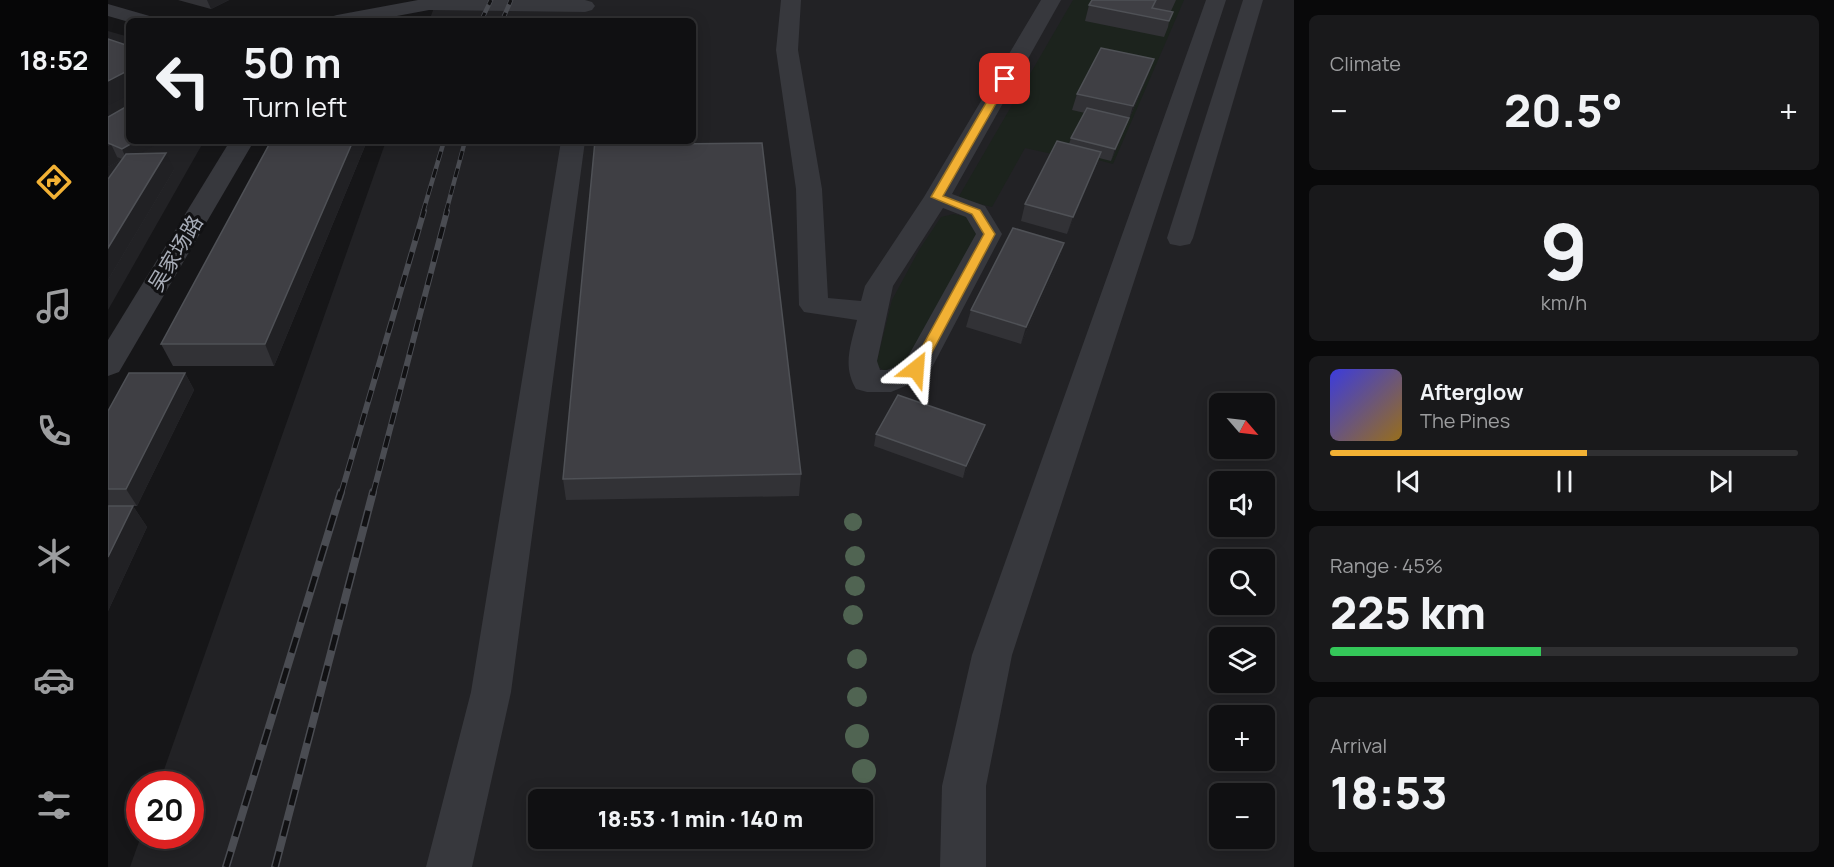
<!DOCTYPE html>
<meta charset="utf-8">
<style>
body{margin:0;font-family:Manrope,"Noto Sans SC",sans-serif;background:#19191b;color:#f1f3f6;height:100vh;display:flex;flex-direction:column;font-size:22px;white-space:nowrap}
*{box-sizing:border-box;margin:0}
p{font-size:20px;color:#9c9d9f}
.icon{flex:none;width:33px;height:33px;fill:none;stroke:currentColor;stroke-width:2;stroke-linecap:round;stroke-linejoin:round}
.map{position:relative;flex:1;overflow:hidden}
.sheet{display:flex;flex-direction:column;gap:15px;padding:15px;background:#09090a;width:540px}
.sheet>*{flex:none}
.guide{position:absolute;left:18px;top:18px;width:570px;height:126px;border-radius:9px;box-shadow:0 3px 15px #0003,0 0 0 2px #303032;background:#101012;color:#f1f3f6;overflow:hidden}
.needle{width:39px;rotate:118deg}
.buttons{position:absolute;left:1101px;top:393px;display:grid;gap:12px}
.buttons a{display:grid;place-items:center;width:66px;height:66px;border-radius:9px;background:#101012;box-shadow:0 3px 15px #0003,0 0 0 2px #303032;font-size:30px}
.speed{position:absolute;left:18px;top:771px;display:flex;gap:12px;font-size:30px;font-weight:700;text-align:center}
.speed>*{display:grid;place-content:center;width:78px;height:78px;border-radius:50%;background:#101012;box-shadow:0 3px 15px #0003,0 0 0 2px #303032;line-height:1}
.speed .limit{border:9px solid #d22;background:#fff;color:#111}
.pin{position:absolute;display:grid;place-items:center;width:51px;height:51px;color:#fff;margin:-26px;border-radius:12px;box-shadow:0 3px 9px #0006}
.me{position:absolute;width:66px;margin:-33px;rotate:28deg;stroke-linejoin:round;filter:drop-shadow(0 0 4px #0008)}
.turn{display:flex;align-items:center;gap:21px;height:126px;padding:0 18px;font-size:27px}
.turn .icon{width:78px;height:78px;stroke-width:2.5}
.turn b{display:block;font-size:42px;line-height:51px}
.big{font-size:45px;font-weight:800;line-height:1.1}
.sheet .tile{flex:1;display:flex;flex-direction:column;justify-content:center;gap:9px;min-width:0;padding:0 21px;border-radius:9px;background:#19191b}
.sheet .dial{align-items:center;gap:0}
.dial b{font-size:78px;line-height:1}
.song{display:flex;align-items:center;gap:18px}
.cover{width:72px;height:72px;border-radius:9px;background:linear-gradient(135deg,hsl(240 70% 55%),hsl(40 70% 35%))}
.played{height:6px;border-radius:3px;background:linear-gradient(90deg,#f2b134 55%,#303032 55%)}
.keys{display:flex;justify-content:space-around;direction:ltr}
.heat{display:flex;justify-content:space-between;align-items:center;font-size:33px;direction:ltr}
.charge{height:9px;border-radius:4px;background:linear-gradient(90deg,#34c759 45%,#303032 0)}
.trip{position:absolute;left:420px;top:789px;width:345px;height:60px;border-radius:9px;background:#101012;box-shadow:0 3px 15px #0003,0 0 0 2px #303032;font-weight:800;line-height:60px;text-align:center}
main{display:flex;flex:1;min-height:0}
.dock{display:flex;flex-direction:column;width:108px;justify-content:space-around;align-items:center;background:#060607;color:#9c9d9f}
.dock .icon{width:42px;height:42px}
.dock .selected{color:#f2b134}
.dock b{font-size:27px;color:#f1f3f6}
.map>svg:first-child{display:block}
</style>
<main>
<nav class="dock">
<b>18:52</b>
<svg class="icon selected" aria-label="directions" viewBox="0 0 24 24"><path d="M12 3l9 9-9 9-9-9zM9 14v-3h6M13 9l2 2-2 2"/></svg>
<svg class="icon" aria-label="music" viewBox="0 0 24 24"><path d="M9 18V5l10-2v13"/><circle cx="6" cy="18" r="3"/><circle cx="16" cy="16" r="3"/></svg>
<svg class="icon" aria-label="phone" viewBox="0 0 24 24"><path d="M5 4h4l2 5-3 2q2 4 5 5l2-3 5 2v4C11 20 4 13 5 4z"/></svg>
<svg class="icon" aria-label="climate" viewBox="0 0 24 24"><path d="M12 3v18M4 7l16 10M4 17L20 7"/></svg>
<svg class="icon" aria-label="car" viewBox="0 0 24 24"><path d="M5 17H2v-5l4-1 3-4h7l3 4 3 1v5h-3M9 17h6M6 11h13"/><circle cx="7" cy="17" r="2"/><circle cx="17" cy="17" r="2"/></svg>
<svg class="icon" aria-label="filters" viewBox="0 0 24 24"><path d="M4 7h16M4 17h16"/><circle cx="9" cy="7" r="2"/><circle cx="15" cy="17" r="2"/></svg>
</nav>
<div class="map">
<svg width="1186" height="867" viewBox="0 0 1186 867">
<rect width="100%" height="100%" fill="#161618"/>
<g fill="#222225" fill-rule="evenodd">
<path d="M329,0H1186V867H22L33,836H82V784H51L278,141H585V21H321ZM1112,404H1156V448H1112ZM1112,482H1156V526H1112ZM1112,560H1156V604H1112ZM1112,638H1156V682H1112ZM1112,716H1156V760H1112ZM1112,794H1156V838H1112ZM430,800H754V838H430Z"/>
<path d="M0,31L21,37V141H96L0,310Z"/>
</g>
<g fill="#1c231d">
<path d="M965,0H1076L1005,164L979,157L972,160L917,148L884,207L850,198Z"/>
<path d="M846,214L863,218L872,230L793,369L775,370L768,365L784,300L811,250L833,217Z"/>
</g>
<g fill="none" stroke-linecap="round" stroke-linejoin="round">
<g fill="#37383d" fill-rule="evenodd">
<path d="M310,0H477L484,2L487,6L484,10L477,12L321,10L262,21H219L222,17L229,15Z"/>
<path d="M673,0H693L690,50L714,189L720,298L753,301L757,286L816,197L933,0H953L844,194L877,206L894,234L819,377L783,392H759L748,389C734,366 743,344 749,320L696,312L691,305L688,189L668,50ZM835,208L858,217L868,234L797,362L779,370H772L769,361L785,286Z"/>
<path d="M1098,0H1118L904,655L878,786V867H832L834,786L864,655Z"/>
<path d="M1135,0H1155L1085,238L1082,244L1072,246L1062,244L1059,238Z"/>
<path d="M0,4L45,17L48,21L21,22L0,16Z"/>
<path d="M122,141H146L11,372L0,376V340Z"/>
<path d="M453,141H477L403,692L364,867H318L363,692Z"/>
</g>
<defs>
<g id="rail-far2">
<path d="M373,21L383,0"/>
<path d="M394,21L403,0"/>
<path d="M315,212L336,141"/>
<path d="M338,212L357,141"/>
</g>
<g id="rail-far1">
<path d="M233,494L316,211"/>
<path d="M265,494L339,211"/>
</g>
<g id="rail">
<path d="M118,867L233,492"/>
<path d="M167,867L265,492"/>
</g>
</defs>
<use href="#rail-far2" stroke="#4a4c52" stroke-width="4.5"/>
<use href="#rail-far1" stroke="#4a4c52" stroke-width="6"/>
<use href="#rail" stroke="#4a4c52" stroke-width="8"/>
<use href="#rail-far2" stroke="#111113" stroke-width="3" stroke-dasharray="9" stroke-linecap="butt"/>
<use href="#rail-far1" stroke="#111113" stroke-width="4" stroke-dasharray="12" stroke-linecap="butt"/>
<use href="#rail" stroke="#111113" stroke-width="5" stroke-dasharray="16" stroke-linecap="butt"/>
</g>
<g fill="#506452">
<circle cx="745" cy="522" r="9"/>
<circle cx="747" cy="556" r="10"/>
<circle cx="747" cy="586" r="10"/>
<circle cx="745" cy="615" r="10"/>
<circle cx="749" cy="659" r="10"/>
<circle cx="749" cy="697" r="10"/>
<circle cx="749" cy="736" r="12"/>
<circle cx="756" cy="771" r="12"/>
</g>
<g fill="#323236">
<path d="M70,0H121L103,9Z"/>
<path d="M984,0H1068L1063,11L1060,27L1056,37L977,21L981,5Z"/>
<path d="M1046,59L1040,75L1003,161L991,158L987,168L959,234L913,221L917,204L961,144L963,138L977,113L964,110L969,94Z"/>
<path d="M0,117L31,154L66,170L0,280V179L14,159L9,157L11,161L0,167Z"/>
<path d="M163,141H256L257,146L166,366H65L53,344Z"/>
<path d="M487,141H565V144L693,474L691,496L458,500L455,479Z"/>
<path d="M956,243L951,260L913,344L858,327L863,310Z"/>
<path d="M77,373L86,390L29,506H25L39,527L0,611V411Z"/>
<path d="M877,425L873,437L855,478L766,446L768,434Z"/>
</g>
<g fill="#212124">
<path d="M99,0H121L103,9Z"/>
<path d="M1046,59L1040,75L1003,161L1007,149L1021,119L1025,106Z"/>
<path d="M21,70V95L1,105L0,102V81Z"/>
<path d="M28,141H54L19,161L14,149Z"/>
<path d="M245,141H256L257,146L166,366L157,344Z"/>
<path d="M3,144L11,161L0,167V146Z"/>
<path d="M993,152L987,168L959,234L965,217Z"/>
<path d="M58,153L66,170L0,280V248Z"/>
<path d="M956,243L951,260L913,344L918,327Z"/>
<path d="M77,373L86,390L29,506L18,489Z"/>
<path d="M877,425L873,437L855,478L858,466Z"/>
<path d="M25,506L39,527L0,611V557Z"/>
</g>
<g fill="#3f3f44" stroke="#4f5156" stroke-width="1.5">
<path d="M984,0H1048L1044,8L1065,12L1061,21L981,5Z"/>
<path d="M0,39L21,46V70L0,81Z"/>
<path d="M993,48L1046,59L1025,106L969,94Z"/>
<path d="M21,105V141H28L14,149L0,143V117Z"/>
<path d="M979,108L1021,118L1007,149L963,138Z"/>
<path d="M163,141H245L157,344H53Z"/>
<path d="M487,141H564V144L654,143L693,474L455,479Z"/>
<path d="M949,141L993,152L965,217L917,204Z"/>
<path d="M58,153L0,248V179L18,154Z"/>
<path d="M905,228L956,243L918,327L863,310Z"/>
<path d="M21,373H77L18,489H0V411Z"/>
<path d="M790,395L877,425L858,466L768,434Z"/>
<path d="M0,506H25L0,557Z"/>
</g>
<path fill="#f2b134" stroke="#9d7322" stroke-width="1.5" d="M897,76L902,79L835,196L872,210L887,234L815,369L813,372H804L802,369L876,234L864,214L823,197L892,79Z"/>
<g text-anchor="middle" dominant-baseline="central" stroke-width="6" stroke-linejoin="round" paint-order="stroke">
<g font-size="21" fill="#a8adb8" stroke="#111113">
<text transform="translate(67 253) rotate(-59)">吴家场路</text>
</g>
</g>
</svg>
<div class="buttons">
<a><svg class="needle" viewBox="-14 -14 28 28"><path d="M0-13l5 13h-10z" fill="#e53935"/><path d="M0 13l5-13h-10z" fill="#9c9d9f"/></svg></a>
<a><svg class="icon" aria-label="sound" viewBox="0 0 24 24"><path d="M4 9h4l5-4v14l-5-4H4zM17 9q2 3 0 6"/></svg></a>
<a><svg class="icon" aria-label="search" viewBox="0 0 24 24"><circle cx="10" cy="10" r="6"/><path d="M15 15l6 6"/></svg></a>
<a><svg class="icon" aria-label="layers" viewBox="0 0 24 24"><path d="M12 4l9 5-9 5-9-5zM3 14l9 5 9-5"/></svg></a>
<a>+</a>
<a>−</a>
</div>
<div class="speed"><div class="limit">20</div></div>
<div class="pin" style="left:897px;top:79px;background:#d93025"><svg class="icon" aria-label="arrive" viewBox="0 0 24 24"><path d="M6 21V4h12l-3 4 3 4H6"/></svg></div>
<svg class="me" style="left:808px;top:369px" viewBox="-20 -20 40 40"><path d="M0-17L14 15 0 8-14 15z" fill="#f2b134" stroke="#fff" stroke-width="4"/></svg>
<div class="trip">18:53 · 1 min · 140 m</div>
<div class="guide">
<div class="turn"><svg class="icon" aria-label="left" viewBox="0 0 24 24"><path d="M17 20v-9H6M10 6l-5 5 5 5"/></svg><div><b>50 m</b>Turn left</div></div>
</div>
</div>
<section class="sheet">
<div class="tile"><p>Climate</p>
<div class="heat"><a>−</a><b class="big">20.5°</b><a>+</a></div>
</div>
<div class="tile dial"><b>9</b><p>km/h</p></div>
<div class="tile">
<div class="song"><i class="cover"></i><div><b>Afterglow</b><p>The Pines</p></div></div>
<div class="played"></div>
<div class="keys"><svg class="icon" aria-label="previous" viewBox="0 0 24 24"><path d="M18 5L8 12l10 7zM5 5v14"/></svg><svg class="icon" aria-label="pause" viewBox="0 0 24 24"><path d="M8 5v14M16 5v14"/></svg><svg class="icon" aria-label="next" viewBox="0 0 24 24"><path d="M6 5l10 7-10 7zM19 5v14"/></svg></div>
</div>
<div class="tile"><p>Range · 45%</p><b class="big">225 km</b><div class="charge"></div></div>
<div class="tile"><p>Arrival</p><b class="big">18:53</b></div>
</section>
</main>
